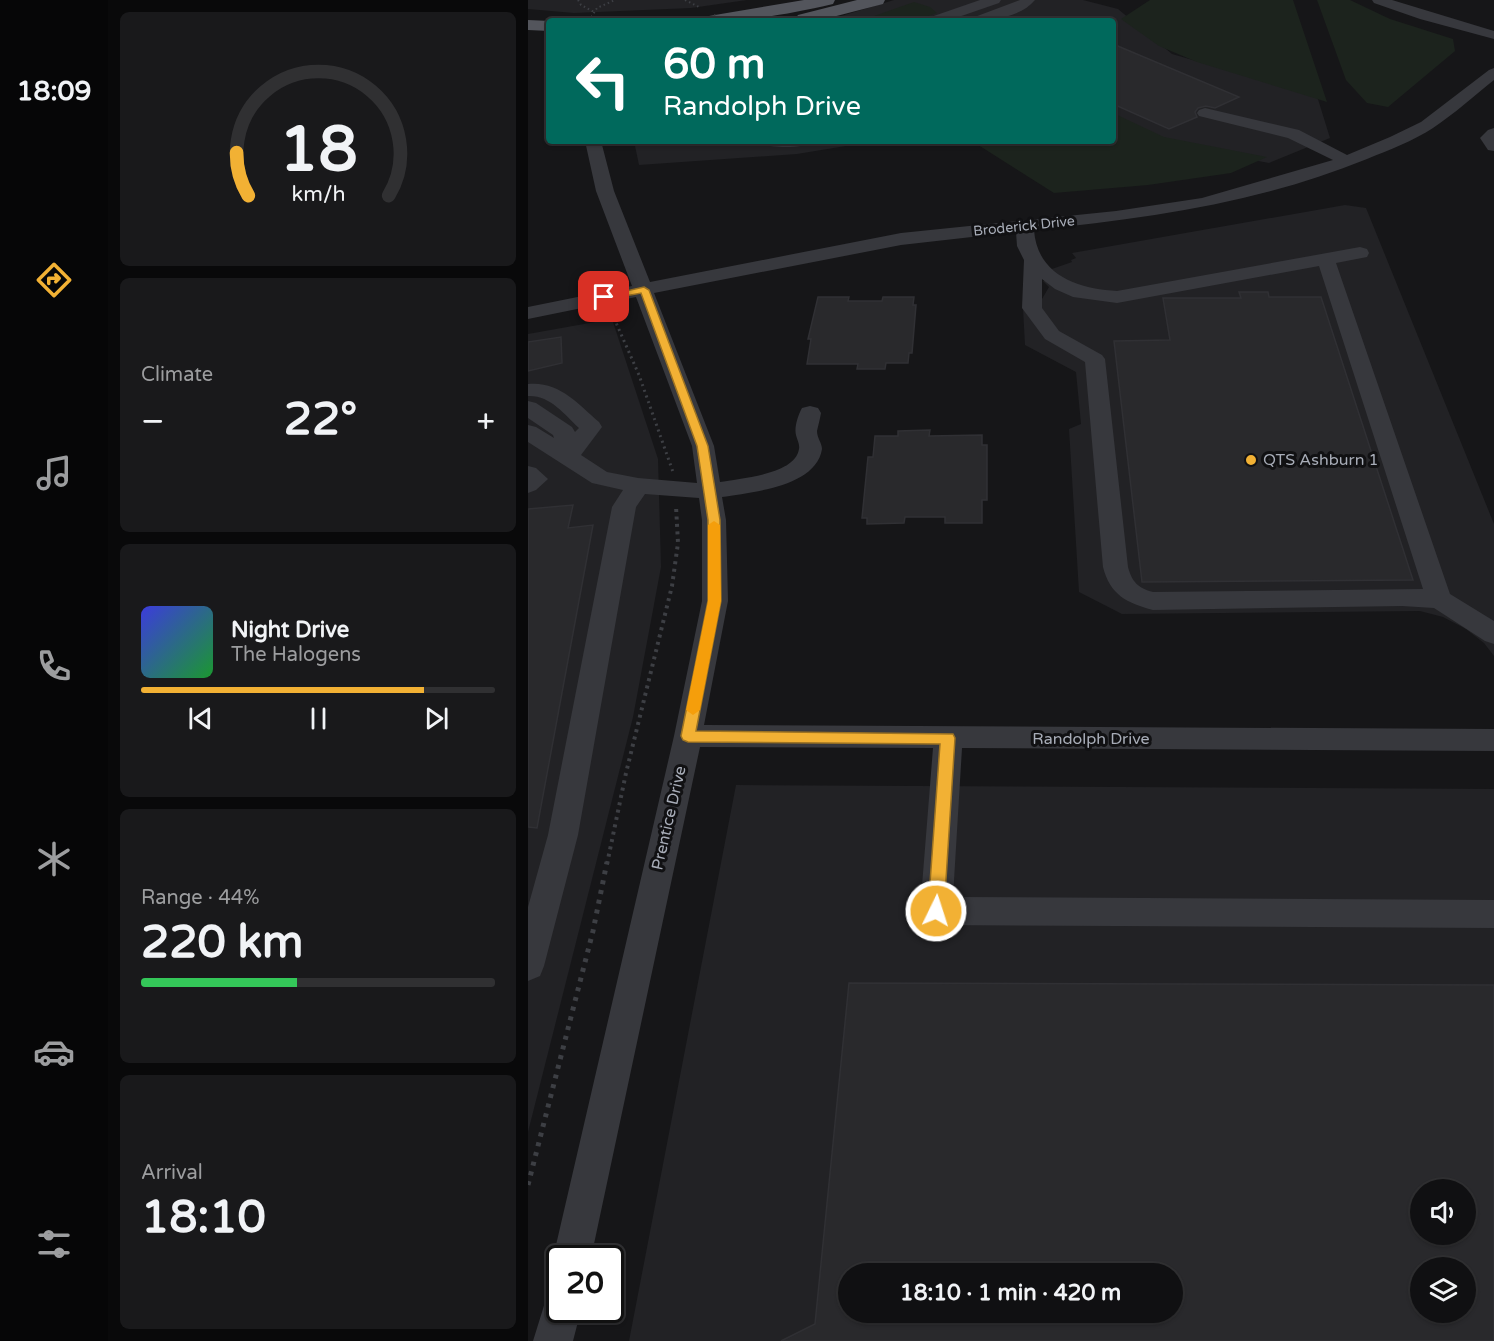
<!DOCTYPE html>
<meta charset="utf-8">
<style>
body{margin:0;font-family:"Varela Round",sans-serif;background:#19191b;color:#f1f3f6;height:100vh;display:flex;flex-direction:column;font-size:22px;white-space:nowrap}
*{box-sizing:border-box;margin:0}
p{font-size:20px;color:#9c9d9f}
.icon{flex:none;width:33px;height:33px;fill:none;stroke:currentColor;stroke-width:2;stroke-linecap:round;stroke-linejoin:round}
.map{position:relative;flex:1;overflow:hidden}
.drawer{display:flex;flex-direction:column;gap:12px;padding:12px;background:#09090a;width:420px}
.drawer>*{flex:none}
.hud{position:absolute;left:18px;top:18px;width:570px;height:126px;border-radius:6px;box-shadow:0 2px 4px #0004,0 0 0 2px #303032;background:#00695c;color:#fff;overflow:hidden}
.controls{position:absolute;left:882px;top:1179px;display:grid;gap:12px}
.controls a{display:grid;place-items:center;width:66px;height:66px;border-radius:50%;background:#101012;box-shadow:0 2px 4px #0004,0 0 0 2px #303032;font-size:30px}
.speed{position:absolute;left:18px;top:1245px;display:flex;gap:12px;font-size:30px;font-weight:700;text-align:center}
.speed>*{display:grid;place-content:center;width:78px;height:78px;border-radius:50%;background:#101012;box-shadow:0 2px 4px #0004,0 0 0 2px #303032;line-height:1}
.speed .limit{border:3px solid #111;border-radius:9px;background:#fff;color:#111}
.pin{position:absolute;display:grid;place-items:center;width:51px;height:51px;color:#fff;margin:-26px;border-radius:12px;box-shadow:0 3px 9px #0006}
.me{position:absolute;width:66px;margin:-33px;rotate:4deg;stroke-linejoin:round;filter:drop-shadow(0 0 4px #0008)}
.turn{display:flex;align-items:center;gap:21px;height:126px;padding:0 18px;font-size:27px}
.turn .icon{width:78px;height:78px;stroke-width:2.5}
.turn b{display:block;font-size:42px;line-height:51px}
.big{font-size:45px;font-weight:700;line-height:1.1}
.drawer .widget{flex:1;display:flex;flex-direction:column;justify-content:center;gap:9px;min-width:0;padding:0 21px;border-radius:9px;background:#19191b}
.drawer .dial{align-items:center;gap:0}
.dial svg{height:156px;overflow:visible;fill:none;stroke:#303032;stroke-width:7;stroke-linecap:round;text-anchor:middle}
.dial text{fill:#f1f3f6;stroke:none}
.song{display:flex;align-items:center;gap:18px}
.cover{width:72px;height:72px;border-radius:9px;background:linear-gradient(135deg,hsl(240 70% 55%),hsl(130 70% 35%))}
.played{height:6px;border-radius:3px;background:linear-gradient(90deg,#f2b134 80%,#303032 80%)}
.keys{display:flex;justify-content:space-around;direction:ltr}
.heat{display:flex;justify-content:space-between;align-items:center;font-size:33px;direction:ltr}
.charge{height:9px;border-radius:4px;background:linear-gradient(90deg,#34c759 44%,#303032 0)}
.trip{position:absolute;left:310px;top:1263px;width:345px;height:60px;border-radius:30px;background:#101012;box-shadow:0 2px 4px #0004,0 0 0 2px #303032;font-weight:700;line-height:60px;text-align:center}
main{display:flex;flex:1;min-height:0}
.dock{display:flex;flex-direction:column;width:108px;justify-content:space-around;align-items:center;background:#060607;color:#9c9d9f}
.dock .icon{width:42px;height:42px}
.dock .current{color:#f2b134}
.dock b{font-size:27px;color:#f1f3f6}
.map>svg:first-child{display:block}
</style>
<main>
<nav class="dock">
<b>18:09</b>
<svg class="icon current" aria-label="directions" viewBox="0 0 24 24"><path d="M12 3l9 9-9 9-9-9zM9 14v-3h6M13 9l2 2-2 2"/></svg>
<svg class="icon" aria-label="music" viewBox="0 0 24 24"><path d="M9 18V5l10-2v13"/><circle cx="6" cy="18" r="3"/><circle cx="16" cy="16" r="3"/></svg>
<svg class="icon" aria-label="phone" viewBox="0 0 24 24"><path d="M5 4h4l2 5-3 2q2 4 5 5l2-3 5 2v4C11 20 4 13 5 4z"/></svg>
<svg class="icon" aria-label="climate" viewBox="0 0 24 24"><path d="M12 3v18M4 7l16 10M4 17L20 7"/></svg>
<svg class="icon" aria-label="car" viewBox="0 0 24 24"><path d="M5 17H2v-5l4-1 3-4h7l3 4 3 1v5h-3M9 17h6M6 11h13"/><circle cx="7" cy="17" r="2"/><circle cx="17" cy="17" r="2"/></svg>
<svg class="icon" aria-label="filters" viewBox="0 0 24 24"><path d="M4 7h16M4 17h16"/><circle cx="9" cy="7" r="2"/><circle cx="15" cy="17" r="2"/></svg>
</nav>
<section class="drawer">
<div class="widget dial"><svg viewBox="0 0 100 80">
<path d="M14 69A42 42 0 1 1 86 69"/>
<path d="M14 69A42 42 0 0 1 8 47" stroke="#f2b134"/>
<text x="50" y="56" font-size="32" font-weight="700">18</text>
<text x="50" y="72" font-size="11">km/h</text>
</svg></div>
<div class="widget"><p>Climate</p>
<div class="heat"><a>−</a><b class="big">22°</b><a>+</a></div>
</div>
<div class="widget">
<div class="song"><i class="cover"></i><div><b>Night Drive</b><p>The Halogens</p></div></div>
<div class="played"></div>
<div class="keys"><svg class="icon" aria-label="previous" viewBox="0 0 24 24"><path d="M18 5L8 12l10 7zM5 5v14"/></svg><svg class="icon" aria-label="pause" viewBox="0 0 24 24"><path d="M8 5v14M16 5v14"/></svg><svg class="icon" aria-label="next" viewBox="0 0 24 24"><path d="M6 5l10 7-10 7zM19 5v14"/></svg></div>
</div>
<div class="widget"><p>Range · 44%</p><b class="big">220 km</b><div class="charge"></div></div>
<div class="widget"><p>Arrival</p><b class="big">18:10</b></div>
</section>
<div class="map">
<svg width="966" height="1341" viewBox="0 0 966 1341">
<rect width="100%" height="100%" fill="#161618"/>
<g fill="#222225" fill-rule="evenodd">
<path d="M0,0H219L163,8L46,13L0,9Z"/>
<path d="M366,0H555L590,9L644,54L789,96L802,138L741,163L636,143L585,122V21H297Z"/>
<path d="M106,141H348L269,154L111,165Z"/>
<path d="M817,205L838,208L966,524V656L956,643L938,629L915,617L892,611L594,614L551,592L541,429L553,424L548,372L497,345L495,308L510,299H514L521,287L515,281L527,277L521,270L544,262L543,260L548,258L544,253Z"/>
<path d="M84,319L130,459L133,567L105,717L0,1132V334Z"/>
<path d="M208,785L966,789V1341H101ZM892,1190H938V1234H892ZM892,1268H938V1312H892ZM321,1274H645V1312H321Z"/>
</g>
<g fill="#1c231d">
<path d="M622,0H765L799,102L669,62L631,46L593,19Z"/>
<path d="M789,0H822L862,19L925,39L927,51L860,107L839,103L818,80Z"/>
<path d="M386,2L402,7L409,13L386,21H332Z"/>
<path d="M585,113L636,137L739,157L703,173L620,185L526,193L444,141H585Z"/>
</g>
<g fill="#29292c" stroke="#303034" stroke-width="1.5" fill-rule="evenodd">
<path d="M585,44L711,97L687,108L678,106L670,108L667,112L669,117L641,129L585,104Z"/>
<path d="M711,292H740L741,297H793L885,580L614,582L586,341L642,340L635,298H713Z"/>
<path d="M290,297H321L320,301H354L355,297H386L385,305H388L384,353H381L380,363H358L357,369H329L330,364H279L283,339H280Z"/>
<path d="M33,337L34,363L0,371V342Z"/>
<path d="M402,430L401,436L454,435V445H459V500H454V523H417V517H377L376,523L339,524V518H334L340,457H345L347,436H370V431Z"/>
<path d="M45,505L40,528L65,525L9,828L0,827V509Z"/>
<path d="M321,983L966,985V1341H253L287,1324ZM892,1190H938V1234H892ZM892,1268H938V1312H892ZM321,1274H645V1312H321Z"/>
</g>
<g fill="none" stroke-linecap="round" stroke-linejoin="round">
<g stroke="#3d3f44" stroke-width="2" stroke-dasharray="1.5 3" stroke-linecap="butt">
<path d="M50,0L53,5L66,12"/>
<path d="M157,0L173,8"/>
<path d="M61,21L69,8L87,0"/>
</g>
<path stroke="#3d3f44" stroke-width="3" stroke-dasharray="2 4" stroke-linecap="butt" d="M86,318L111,375L145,472"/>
<path stroke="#3d3f44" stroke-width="4" stroke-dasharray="3 4.5" stroke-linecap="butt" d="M79,864L98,773L144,586L150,543L148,506"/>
<path stroke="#3d3f44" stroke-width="5" stroke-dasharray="4 6" stroke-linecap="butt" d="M0,1185L65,931L79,862"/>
<g fill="#37383d" fill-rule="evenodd">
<path d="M452,0H473L471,3L419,21H398L400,18Z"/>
<path d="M492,0H507C493,17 463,21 442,21L444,18Z"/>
<path d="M844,0H864L966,31V39L892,19L846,3Z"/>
<path d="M966,68V80C946,96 926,114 905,128C885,141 861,150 839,159C731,203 622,218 506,230C509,275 550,289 589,291L832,247L839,249L841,253L839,257L808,263L922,594L966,621V644L957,641L906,608L874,606L625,610C599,603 582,595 575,567L557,362L517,339L494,308L496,260L489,246L488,232L373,245L126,293L186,446L192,482C212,478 267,475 271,449C272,444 269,440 268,435C266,428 270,415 274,408L282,406L290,408L293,413C292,419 290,426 289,431C289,438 294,443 294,449C288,487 224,492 194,497L198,520L200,601L176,725L966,729V751L434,748L425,897L966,900V928L408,925L397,921L392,911L405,748L172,747L63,1258H32L30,1272L25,1258L146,736L174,601V520L171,498L117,494L108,507L50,835L16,966L12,976L0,981V907L20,835L84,507L95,490L64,483L0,442V425L8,427L26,438L25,435L0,418V401L8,403L44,427L47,432L51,428C36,414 22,395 0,396V384C31,381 49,403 71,422L74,427L53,455L79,472L110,478L169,483L164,446L108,297L0,319V307L104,286L68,191L57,141H73L86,191L122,282L373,233L588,211L674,198L805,160L760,138L671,116L669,113L671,110L677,108L771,130L819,155L862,137L893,122L961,70ZM791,266L895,589L625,592C610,588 604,582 600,567L577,359L574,355L531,331L514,308V279L527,289L545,297L589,303Z"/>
<path d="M966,128V151L960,150L952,138L960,130Z"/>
<path d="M230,141H285C279,149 236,149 230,141Z"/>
<path d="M0,466L8,468L20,479L8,490L0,493Z"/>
<path d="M32,1291V1310H53L45,1341H5L19,1296Z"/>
</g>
<g fill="#53555c" fill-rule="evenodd">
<path d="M276,0H307L305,4C257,15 222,21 172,21L175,17L181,16Z"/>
<path d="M329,0H357L355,4L289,21H269L267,19L270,15Z"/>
<path d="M0,20L22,21L21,31L0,30Z"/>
</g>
<path stroke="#3d3f44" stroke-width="2" stroke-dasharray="1.5 3" stroke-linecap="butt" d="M186,15L198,21"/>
</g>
<path fill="#f2b134" stroke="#9d7322" stroke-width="1.5" d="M116,287L121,290L180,446L192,520L193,601L168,731L425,734L427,738L416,911L414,916L408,918L402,916L400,911L412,744L160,742L155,740L153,736L180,601V520L169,446L113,293L76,300L71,297Z"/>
<path fill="#f59e0b" d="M186,521L192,525L193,601L172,710L165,715L158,710L180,601V525Z"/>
<circle fill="#f2b134" stroke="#111113" stroke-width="2" cx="723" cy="460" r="6"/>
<g text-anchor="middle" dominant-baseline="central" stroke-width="6" stroke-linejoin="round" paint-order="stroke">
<g font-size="14" fill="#a8adb8" stroke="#111113">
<text transform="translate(496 226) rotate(-6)">Broderick Drive</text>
</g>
<g font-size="16" fill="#a8adb8" stroke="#111113" text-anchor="start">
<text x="735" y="460">QTS Ashburn 1</text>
</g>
<g font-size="16" fill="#a8adb8" stroke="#111113">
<text x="563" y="739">Randolph Drive</text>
<text transform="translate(141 818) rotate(-77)">Prentice Drive</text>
</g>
</g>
</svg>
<div class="controls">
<a><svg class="icon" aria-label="sound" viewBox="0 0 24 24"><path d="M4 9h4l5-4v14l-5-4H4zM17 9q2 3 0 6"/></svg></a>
<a><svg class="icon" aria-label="layers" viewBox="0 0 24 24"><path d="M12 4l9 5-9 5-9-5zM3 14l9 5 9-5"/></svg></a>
</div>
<div class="speed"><div class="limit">20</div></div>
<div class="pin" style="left:76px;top:297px;background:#d93025"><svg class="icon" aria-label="arrive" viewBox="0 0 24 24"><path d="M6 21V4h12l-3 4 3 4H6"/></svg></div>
<svg class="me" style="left:408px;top:911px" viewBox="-20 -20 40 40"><circle r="17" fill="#f2b134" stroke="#fff" stroke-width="3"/><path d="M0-11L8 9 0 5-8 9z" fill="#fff"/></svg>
<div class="trip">18:10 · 1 min · 420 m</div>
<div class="hud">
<div class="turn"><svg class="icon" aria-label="left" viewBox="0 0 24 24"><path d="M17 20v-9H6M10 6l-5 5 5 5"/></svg><div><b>60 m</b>Randolph Drive</div></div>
</div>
</div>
</main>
